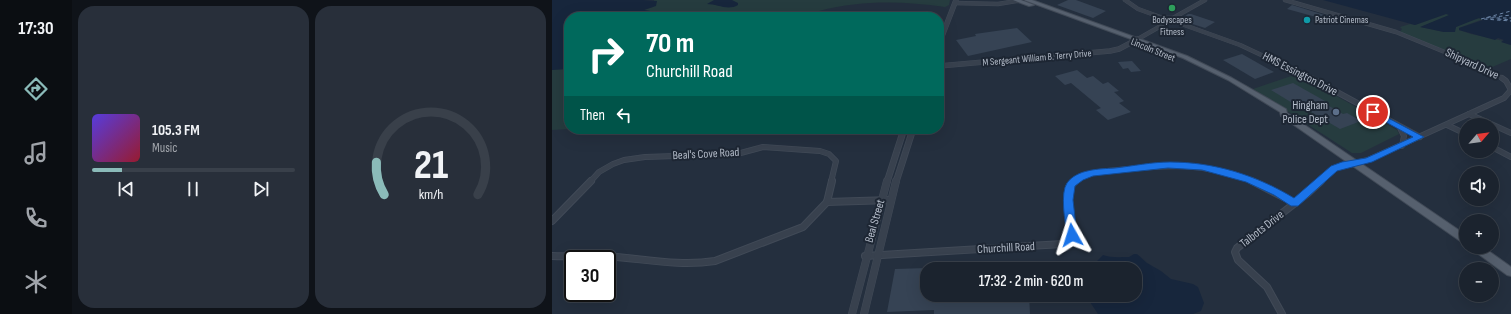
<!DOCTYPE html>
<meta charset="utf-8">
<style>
body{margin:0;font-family:"Sofia Sans Condensed",sans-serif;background:#282f3a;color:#f1f3f6;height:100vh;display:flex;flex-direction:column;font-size:15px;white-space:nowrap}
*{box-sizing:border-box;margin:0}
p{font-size:13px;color:#a0a4aa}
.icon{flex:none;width:22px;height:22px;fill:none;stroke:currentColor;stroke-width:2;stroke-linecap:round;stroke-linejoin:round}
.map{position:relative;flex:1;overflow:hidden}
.panel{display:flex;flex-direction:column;gap:6px;padding:6px;background:#0f1319;width:480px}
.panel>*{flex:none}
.guide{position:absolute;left:12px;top:12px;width:380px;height:122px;border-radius:16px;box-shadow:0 4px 16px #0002,0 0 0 1px #39404a;background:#00695c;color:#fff;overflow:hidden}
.needle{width:26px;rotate:62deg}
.tools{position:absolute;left:907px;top:118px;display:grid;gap:8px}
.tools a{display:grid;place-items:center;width:40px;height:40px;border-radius:50%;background:#1b232e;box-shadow:0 4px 16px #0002,0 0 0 1px #39404a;font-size:20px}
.speed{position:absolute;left:12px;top:250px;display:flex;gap:8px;font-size:20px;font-weight:700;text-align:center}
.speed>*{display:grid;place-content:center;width:52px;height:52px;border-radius:50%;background:#1b232e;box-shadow:0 4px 16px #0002,0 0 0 1px #39404a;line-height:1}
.speed .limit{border:2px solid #111;border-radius:6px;background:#fff;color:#111}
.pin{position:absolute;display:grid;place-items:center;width:34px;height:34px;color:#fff;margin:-17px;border:2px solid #fff;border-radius:50%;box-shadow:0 1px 4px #0007}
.me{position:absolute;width:44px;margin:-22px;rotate:354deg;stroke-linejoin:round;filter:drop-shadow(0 0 3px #0008)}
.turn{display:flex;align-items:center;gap:14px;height:84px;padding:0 16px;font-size:18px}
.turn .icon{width:52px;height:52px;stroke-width:2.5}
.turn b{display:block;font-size:28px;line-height:34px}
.then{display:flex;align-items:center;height:38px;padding:0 16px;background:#0003;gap:8px;font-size:15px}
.panel .widget{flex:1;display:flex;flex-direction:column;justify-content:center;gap:6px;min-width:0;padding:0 14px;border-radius:16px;background:#282f3a}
.panel .dial{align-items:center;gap:0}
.dial svg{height:104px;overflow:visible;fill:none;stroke:#39404a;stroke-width:7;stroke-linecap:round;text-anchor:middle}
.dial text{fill:#f1f3f6;stroke:none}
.song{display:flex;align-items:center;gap:12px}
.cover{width:48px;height:48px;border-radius:6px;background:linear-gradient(135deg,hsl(250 70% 55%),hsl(350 70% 35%))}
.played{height:4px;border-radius:2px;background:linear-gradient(90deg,#8bbbb9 15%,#39404a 15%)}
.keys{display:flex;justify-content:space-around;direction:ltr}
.panel .tiles{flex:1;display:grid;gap:6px;grid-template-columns:repeat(2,1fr)}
.trip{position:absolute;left:368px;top:262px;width:222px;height:40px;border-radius:16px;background:#1b232e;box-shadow:0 4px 16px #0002,0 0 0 1px #39404a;font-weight:600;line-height:40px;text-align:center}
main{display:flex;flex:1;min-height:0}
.dock{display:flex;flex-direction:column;width:72px;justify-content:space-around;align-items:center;background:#0b0e12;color:#a0a4aa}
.dock .icon{width:28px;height:28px}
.dock .on{color:#8bbbb9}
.dock b{font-size:18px;color:#f1f3f6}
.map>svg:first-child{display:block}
</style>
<main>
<nav class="dock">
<b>17:30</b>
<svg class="icon on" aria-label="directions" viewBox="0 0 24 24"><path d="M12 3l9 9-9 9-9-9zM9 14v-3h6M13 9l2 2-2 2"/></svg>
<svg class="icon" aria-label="music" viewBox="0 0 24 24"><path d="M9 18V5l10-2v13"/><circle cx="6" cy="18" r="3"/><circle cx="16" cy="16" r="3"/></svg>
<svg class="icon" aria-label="phone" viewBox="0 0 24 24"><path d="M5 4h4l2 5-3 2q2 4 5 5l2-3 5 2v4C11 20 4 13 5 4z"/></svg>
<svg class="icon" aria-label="climate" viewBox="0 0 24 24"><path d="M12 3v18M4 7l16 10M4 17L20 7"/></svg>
</nav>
<section class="panel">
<div class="tiles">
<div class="widget">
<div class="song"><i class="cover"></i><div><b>105.3 FM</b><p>Music</p></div></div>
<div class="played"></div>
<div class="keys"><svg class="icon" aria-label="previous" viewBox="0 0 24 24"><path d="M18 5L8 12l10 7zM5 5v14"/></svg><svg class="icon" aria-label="pause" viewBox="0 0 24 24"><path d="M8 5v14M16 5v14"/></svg><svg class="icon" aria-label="next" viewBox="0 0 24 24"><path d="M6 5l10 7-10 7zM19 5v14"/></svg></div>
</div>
<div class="widget dial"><svg viewBox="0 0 100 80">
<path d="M14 69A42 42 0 1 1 86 69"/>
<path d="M14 69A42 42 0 0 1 8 44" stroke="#8bbbb9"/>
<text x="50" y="56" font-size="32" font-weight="700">21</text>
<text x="50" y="72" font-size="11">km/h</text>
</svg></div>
</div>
</section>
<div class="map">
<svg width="959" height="314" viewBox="0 0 959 314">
<rect width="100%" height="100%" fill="#242f3e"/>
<g fill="#263c3f">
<path d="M90,0H398L397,5L393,7C349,1 311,0 267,11L262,14L260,17H100L104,15V12L91,10L101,7L102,0Z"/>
<path d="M894,14L898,15L869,27L892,32H902L904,27C911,24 922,16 931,19L907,28V30L919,34L952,41L950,42L959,45V59L938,68L848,32L850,29L848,27L858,24L863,25Z"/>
<path d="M8,68L17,69V129L0,130V70Z"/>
<path d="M745,74L845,130L847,134L809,153H800L701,89Z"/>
</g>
<g fill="#17263c">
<path d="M90,0L105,1L104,6L92,10L104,12V15L100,17H17V69L0,70V0Z"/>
<path d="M162,0H180L186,3V5C176,11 165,4 155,4Z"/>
<path d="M771,0H959V45L949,42L952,40L946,38L943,40L907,30V28L931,20L927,18L904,27L903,32H892L868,27L897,15L894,14L863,25Z"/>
<path d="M582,254H585L595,263L609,271L619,279L641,284L646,287L652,303L649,311L641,314H546L538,302L536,295H583V269H537L551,255C558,258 569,257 577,257Z"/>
</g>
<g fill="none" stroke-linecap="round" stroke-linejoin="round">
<g stroke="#6d86a8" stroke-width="1" stroke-dasharray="3.5 3" stroke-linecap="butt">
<path d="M934,18L959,15"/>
<path d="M938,18H959"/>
<path d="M929,19L959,11"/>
<path d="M932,19L959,21"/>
<path d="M946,19L959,20"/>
</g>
</g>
<g fill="#364354">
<path d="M516,0H524L554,11L541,18L505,5Z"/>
<path d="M740,5L779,17L775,20L735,9Z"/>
<path d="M636,14H639L663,22L653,28L628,20Z"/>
<path d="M465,28L480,42L416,56L404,40L424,36L423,34Z"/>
<path d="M690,54L722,72L703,79L671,60Z"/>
<path d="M580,61L589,71L579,72L576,68L571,69L566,62Z"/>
<path d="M525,70L535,78L541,76L551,84L556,82L567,91L562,92L572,101L567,103L579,112L556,120L544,110L549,108L519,83L513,85L503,76Z"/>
<path d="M741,83L773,101L770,102L791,114L795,113L809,121L788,129L754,109L757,108L747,102L742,104L719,90Z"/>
<path d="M375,268V295H477L478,314H382V310L335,312L343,269Z"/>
</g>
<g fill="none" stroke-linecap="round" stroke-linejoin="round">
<defs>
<g id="minor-far2">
<path d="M573,0L586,9L611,18"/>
<path d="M733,0L844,32L939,71L951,79"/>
<path d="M403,3L446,4L471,0"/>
<path d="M624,22L688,45L761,79"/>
<path d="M614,23L610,21L611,18H621L653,0"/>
<path d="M586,39L614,23L625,22V20"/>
</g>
<g id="minor-far1">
<path d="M759,78L868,137"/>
<path d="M917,114L959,133"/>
<path d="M895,125L914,134"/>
<path d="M848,128L852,136L850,146"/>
<path d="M940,147L959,157"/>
<path d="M38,182L47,172L61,164L72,160L93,157L185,154L211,147L268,151L277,154L284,161L279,182"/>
<path d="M522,182L533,175L545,172C607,166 642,159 703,182"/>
<path d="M768,182L782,168L816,160L952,98L959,90L954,81L950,78"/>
</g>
<g id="minor">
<path d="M700,181L743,203"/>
<path d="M275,202L339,200"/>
<path d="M0,221L39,181"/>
<path d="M0,256C18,257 35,255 52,256C90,258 125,267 163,261L251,227L275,202L280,181"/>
<path d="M313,256L511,244L515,242L520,235C518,219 510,192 523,181"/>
<path d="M730,314L715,287L686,260L683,252L685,248L756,193L769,181"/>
</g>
<g id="tertiary-far2">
<path d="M387,44L404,0"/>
<path d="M387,66L558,51L567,49L586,39"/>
</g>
<g id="tertiary-far1">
<path d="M335,182L352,129"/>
<path d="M344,182L361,129"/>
</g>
<g id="tertiary">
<path d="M300,314L335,181"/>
<path d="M312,314L344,181"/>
</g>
<g id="primary">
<path d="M461,0H469L482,5L477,6Z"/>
<path d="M472,0H480L635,56L680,78L734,109L735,113L914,235V244L911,243L729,116L728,112L676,80L631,58Z"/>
<path d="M919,247H931L959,267V276L955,275L921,250Z"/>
</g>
</defs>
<use href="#minor-far2" stroke="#414a57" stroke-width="4.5"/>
<use href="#minor-far1" stroke="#414a57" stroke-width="6"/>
<use href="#minor" stroke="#414a57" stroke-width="8"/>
<use href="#tertiary-far2" stroke="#414a57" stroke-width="5.5"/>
<use href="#tertiary-far1" stroke="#414a57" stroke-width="7"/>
<use href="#tertiary" stroke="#414a57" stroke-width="8"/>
<use href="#primary" stroke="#414a57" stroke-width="2"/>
<use href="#minor-far2" stroke="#38414e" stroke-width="3.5"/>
<use href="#minor-far1" stroke="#38414e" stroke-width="4.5"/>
<use href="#minor" stroke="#38414e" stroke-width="6"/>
<use href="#tertiary-far2" stroke="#38414e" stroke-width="4.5"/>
<use href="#tertiary-far1" stroke="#38414e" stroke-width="5.5"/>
<use href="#tertiary" stroke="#38414e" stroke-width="7"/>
<use href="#primary" fill="#56606e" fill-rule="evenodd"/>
</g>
<path fill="#1a73e8" stroke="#114b97" d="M821,110L872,137L820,162L785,171L746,206H739L722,195L694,182L650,170L616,168L541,176L531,180L523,186L521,200L525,235L524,237H516L515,235C513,222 508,193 515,183C525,169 547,169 563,168C581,166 600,162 618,162C662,162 704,175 742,198L779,166L790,162L814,158L861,137L819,114L817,112Z"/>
<circle fill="#2e9e5b" stroke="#1d2633" stroke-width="1.5" cx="620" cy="8" r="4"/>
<circle fill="#0f9aa8" stroke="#1d2633" stroke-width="1.5" cx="755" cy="20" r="4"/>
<circle fill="#5c6f8a" stroke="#1d2633" stroke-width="1.5" cx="784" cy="112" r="4"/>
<g text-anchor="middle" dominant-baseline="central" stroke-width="4" stroke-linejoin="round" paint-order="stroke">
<g font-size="10" fill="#b4bcc9" stroke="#1d2633">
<text x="620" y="20">Bodyscapes<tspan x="620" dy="12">Fitness</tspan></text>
<text x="763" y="20" text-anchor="start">Patriot Cinemas</text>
</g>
<g font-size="10" fill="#b4bcc9" stroke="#1d2633">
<text transform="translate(601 50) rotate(22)">Lincoln Street</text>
<text transform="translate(485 58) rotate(-5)">M Sergeant William B. Terry Drive</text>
</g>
<g font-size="12" fill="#b4bcc9" stroke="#1d2633">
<text transform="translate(920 64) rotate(25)">Shipyard Drive</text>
<text transform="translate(748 74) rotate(27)">HMS Essington Drive</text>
<text transform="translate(154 154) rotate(-3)">Beal's Cove Road</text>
<text transform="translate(323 221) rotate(-74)">Beal Street</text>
<text transform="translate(710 229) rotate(-38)">Talbots Drive</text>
<text transform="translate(454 248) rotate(-3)">Churchill Road</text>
</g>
<g font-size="12" fill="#b4bcc9" stroke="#1d2633" text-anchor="end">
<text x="776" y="105">Hingham<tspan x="776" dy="14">Police Dept</tspan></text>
</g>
</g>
</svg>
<div class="tools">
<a><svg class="needle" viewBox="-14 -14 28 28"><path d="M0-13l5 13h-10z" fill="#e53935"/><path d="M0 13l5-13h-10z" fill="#a0a4aa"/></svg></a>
<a><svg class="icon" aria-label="sound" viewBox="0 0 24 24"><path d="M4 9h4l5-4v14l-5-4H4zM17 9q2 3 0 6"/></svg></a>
<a>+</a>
<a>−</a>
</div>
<div class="speed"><div class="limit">30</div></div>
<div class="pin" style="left:821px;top:112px;background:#d93025"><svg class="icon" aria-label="arrive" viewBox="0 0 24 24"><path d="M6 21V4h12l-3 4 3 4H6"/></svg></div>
<svg class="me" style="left:520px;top:235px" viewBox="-20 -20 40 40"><path d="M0-17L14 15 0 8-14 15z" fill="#1a73e8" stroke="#fff" stroke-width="4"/></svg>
<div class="trip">17:32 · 2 min · 620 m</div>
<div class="guide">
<div class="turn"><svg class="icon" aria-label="right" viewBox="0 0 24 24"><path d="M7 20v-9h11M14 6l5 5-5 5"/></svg><div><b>70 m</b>Churchill Road</div></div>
<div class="then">Then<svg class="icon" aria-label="left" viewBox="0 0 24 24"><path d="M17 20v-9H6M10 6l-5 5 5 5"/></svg></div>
</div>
</div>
</main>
